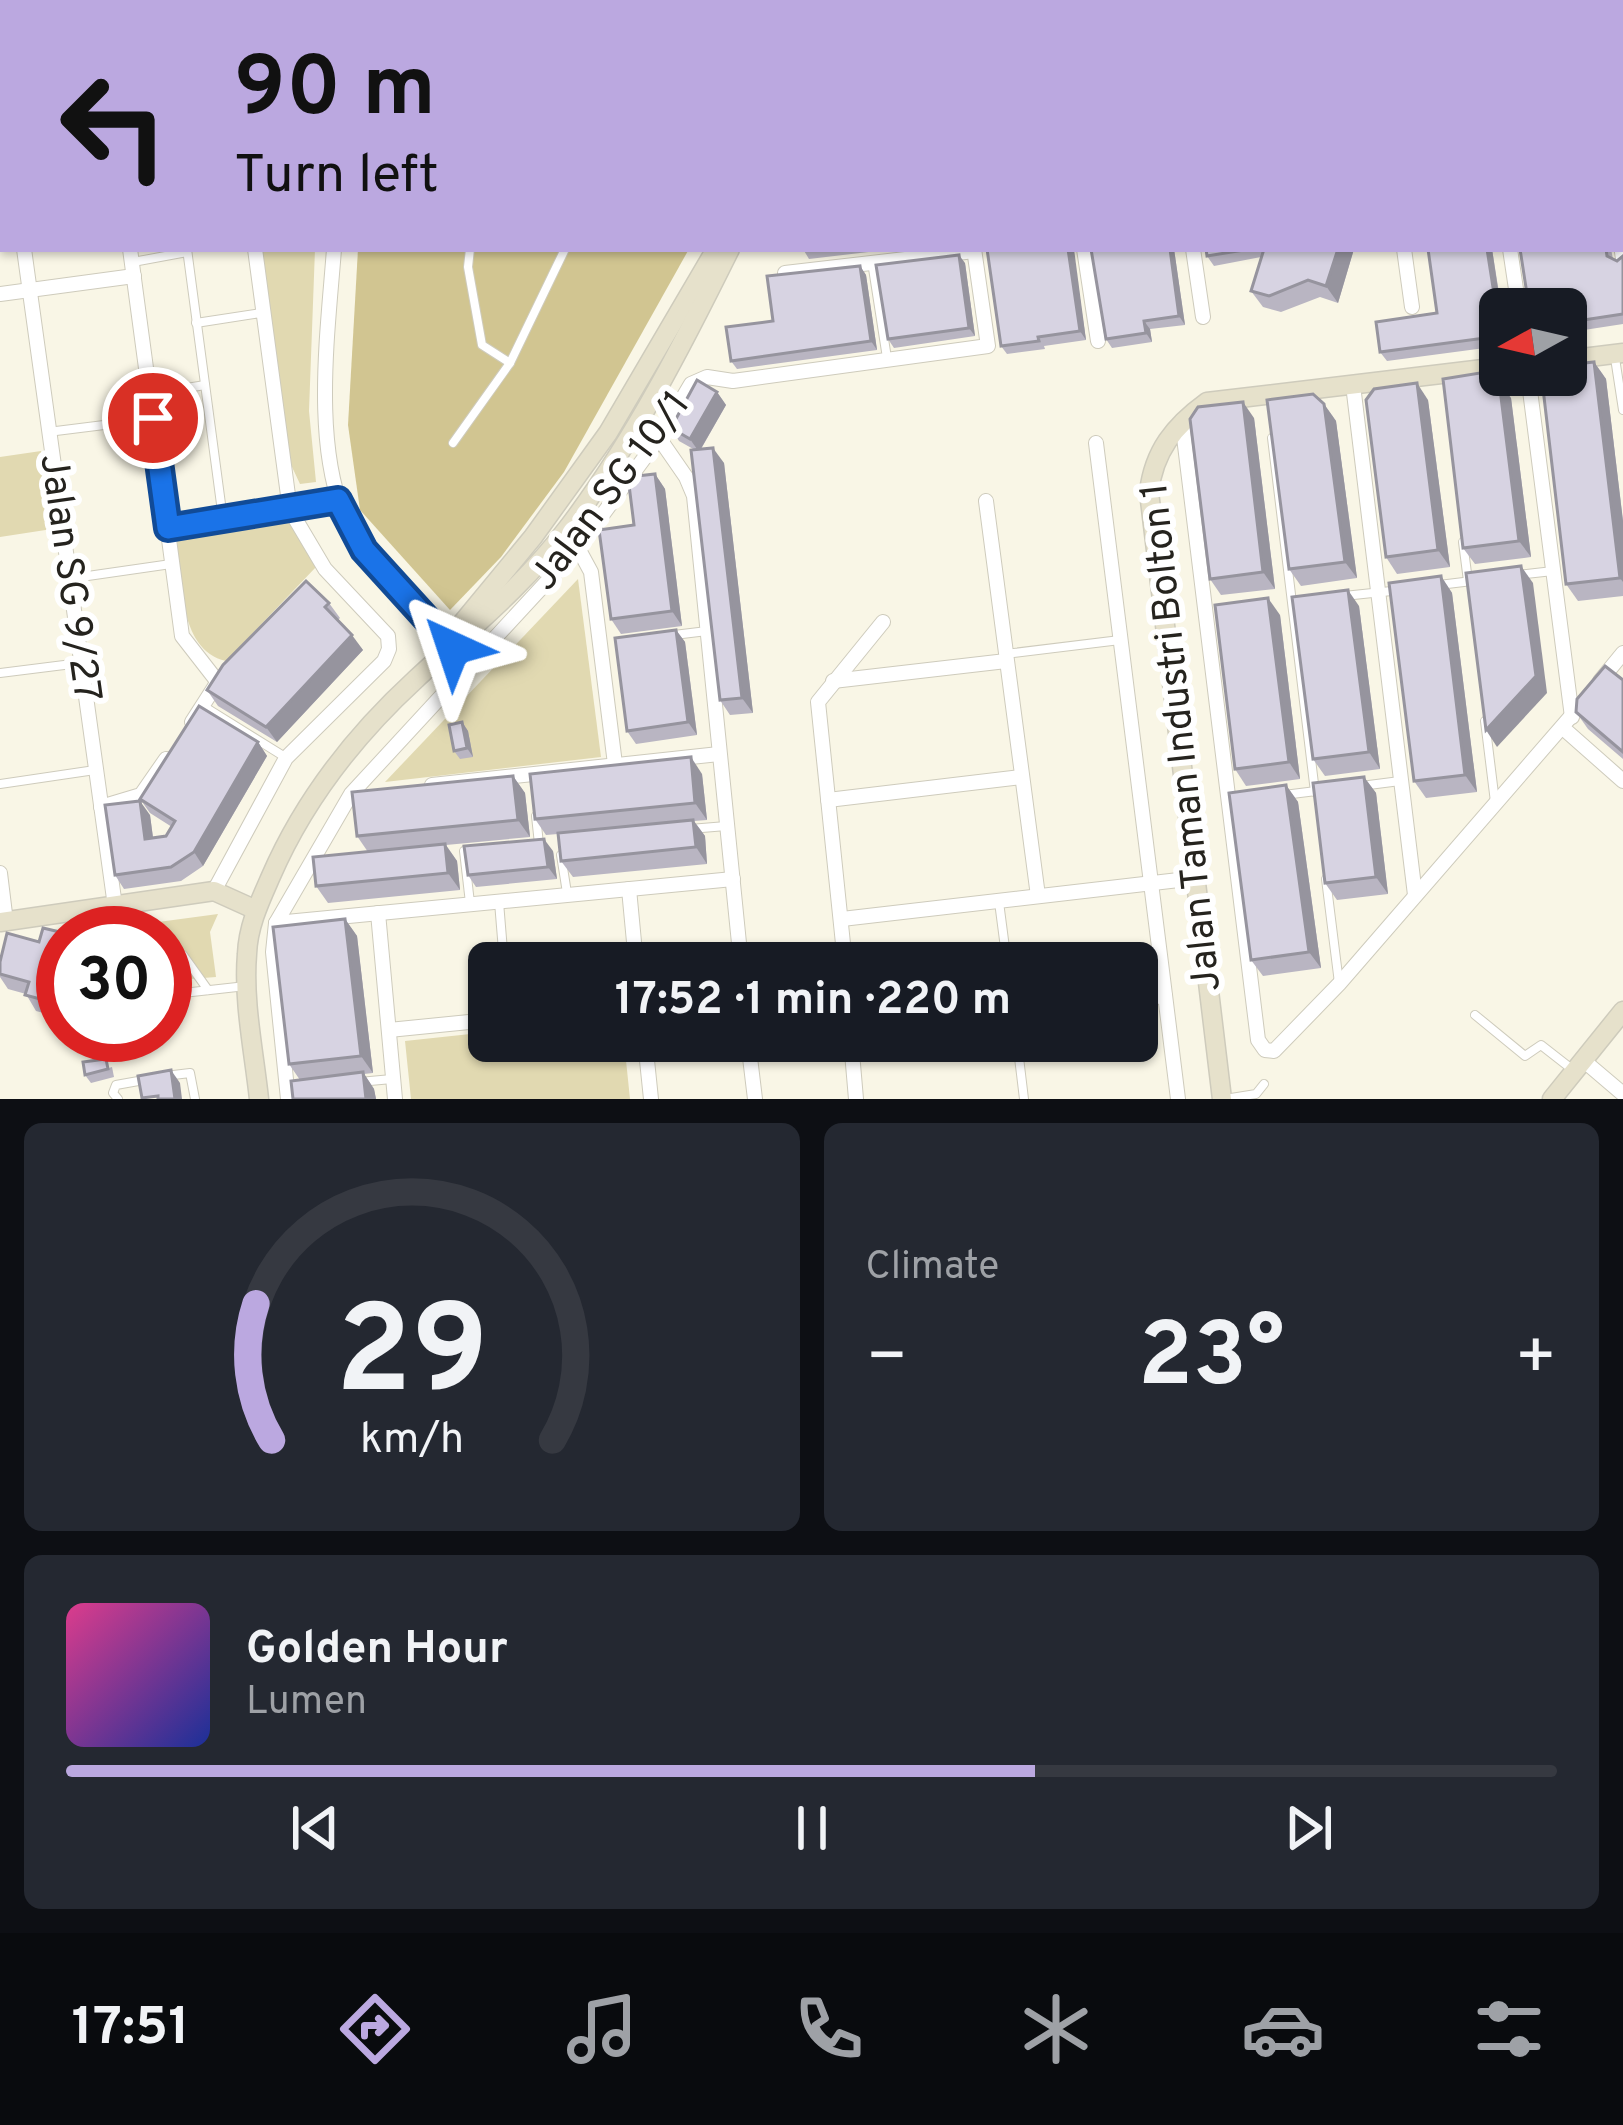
<!DOCTYPE html>
<meta charset="utf-8">
<style>
body{margin:0;font-family:Overpass,sans-serif;background:#242831;color:#f1f3f6;height:100vh;display:flex;flex-direction:column;font-size:45px;white-space:nowrap}
*{box-sizing:border-box;margin:0}
p{font-size:39px;color:#9ea1a6}
.icon{flex:none;width:66px;height:66px;fill:none;stroke:currentColor;stroke-width:2;stroke-linecap:round;stroke-linejoin:round}
.map{position:relative;height:1099px;overflow:hidden}
.drawer{display:flex;flex-direction:column;gap:24px;padding:24px;background:#0d0f14;flex:1}
.drawer>*{flex:none}
.guide{position:absolute;left:0px;top:0px;width:1623px;height:252px;box-shadow:0 3px 9px #0004;background:#bba8e0;color:#111;overflow:hidden}
.needle{width:78px;rotate:262deg}
.buttons{position:absolute;left:1479px;top:288px;display:grid;gap:24px}
.buttons a{display:grid;place-items:center;width:108px;height:108px;border-radius:18px;background:#171b24;box-shadow:0 3px 9px #0004;font-size:60px}
.speed{position:absolute;left:36px;top:906px;display:flex;gap:24px;font-size:60px;font-weight:700;text-align:center}
.speed>*{display:grid;place-content:center;width:156px;height:156px;border-radius:50%;background:#171b24;box-shadow:0 3px 9px #0004;line-height:1}
.speed .limit{border:18px solid #d22;background:#fff;color:#111}
.pin{position:absolute;display:grid;place-items:center;width:102px;height:102px;color:#fff;margin:-51px;border:6px solid #fff;border-radius:50%;box-shadow:0 3px 12px #0007}
.me{position:absolute;width:132px;margin:-66px;rotate:318deg;stroke-linejoin:round;filter:drop-shadow(0 0 9px #0008)}
.turn{display:flex;align-items:center;gap:42px;height:252px;padding:0 36px;font-size:54px}
.turn .icon{width:156px;height:156px;stroke-width:2.5}
.turn b{display:block;font-size:84px;line-height:102px}
.big{font-size:90px;font-weight:700;line-height:1.1}
.drawer .tile{flex:1;display:flex;flex-direction:column;justify-content:center;gap:18px;min-width:0;padding:0 42px;border-radius:18px;background:#242831}
.drawer .dial{align-items:center;gap:0}
.dial svg{height:312px;overflow:visible;fill:none;stroke:#363941;stroke-width:7;stroke-linecap:round;text-anchor:middle}
.dial text{fill:#f1f3f6;stroke:none}
.song{display:flex;align-items:center;gap:36px}
.cover{width:144px;height:144px;border-radius:18px;background:linear-gradient(135deg,hsl(330 70% 55%),hsl(230 70% 35%))}
.played{height:12px;border-radius:6px;background:linear-gradient(90deg,#bba8e0 65%,#363941 65%)}
.keys{display:flex;justify-content:space-around;direction:ltr}
.heat{display:flex;justify-content:space-between;align-items:center;font-size:66px;direction:ltr}
.drawer .tiles{flex:1;display:grid;gap:24px;grid-template-columns:1fr 1fr}
.tile:last-child{grid-column:span 2}
.trip{position:absolute;left:468px;top:942px;width:690px;height:120px;border-radius:18px;background:#171b24;box-shadow:0 3px 9px #0004;font-weight:700;line-height:120px;text-align:center}
.tabs{display:flex;height:192px;justify-content:space-around;align-items:center;background:#090b0e;color:#9ea1a6}
.tabs .icon{width:84px;height:84px}
.tabs .on{color:#bba8e0}
.tabs b{font-size:54px;color:#f1f3f6}
.map>svg:first-child{display:block}
</style>
<div class="map">
<svg width="1623" height="1099" viewBox="0 0 1623 1099">
<rect width="100%" height="100%" fill="#f9f6e6"/>
<g fill="#e1d9b1">
<path d="M259,249H315L309,411L316,482L300,484L286,454Z"/>
<path d="M41,451L52,529L0,537V457Z"/>
<path d="M289,516L316,567L226,661C177,650 182,575 176,534Z"/>
<path d="M578,579L601,757L385,782Z"/>
<path d="M218,914L210,932L216,977L165,981V933H122L121,927Z"/>
<path d="M489,1032V1041H624L630,1099H411L405,1041Z"/>
</g>
<path fill="#d1c591" d="M358,249H689L564,472L501,557L450,610L360,510L348,425Z"/>
<g fill="none" stroke-linecap="round" stroke-linejoin="round">
<defs>
<g id="lane">
<path d="M502,3L503,0"/>
<path d="M693,3L695,0"/>
<path d="M187,249L223,519"/>
<path d="M470,249L468,267L482,345L510,363L565,249"/>
<path d="M133,262L187,252"/>
<path d="M872,262L887,358"/>
<path d="M196,323L261,313"/>
<path d="M1615,358L1623,410"/>
<path d="M150,394L205,385"/>
<path d="M48,432L152,419"/>
<path d="M1272,438L1315,792"/>
<path d="M453,443L510,363"/>
<path d="M1463,542L1468,581"/>
<path d="M1517,575L1553,571"/>
<path d="M67,579L171,564"/>
<path d="M1439,585L1472,581"/>
<path d="M1344,596L1401,590"/>
<path d="M674,635L707,631"/>
<path d="M1005,654L1120,640"/>
<path d="M0,673L80,663"/>
<path d="M203,706L285,757"/>
<path d="M1485,721L1495,802"/>
<path d="M0,784L95,770"/>
<path d="M1361,786L1400,781"/>
<path d="M1284,795L1316,791"/>
<path d="M536,816L539,844"/>
<path d="M690,829L726,826"/>
<path d="M464,851L470,903"/>
<path d="M561,855L567,893"/>
<path d="M1326,879L1339,983"/>
<path d="M499,902L504,963"/>
<path d="M999,902L1007,963"/>
<path d="M165,949L183,955L208,990"/>
<path d="M165,995L246,986"/>
<path d="M1475,1015L1525,1056L1541,1045L1573,1070"/>
<path d="M1017,1041L1024,1099"/>
<path d="M648,1054L747,1045"/>
<path d="M165,1076L190,1073L195,1099"/>
<path d="M359,1082L392,1079"/>
<path d="M118,1099L113,1093L116,1085L144,1080"/>
<path d="M1225,1099L1256,1094L1264,1084"/>
</g>
<g id="street">
<path d="M1157,0L1158,3"/>
<path d="M1474,0L1475,3"/>
<path d="M1586,0V3"/>
<path d="M366,3L367,0"/>
<path d="M948,3L950,0"/>
<path d="M0,37L3,36"/>
<path d="M0,145L3,144"/>
<path d="M1620,238L1623,259"/>
<path d="M24,249L115,906"/>
<path d="M130,249L182,636L217,681"/>
<path d="M334,249C328,331 311,450 349,526C371,571 418,609 452,646"/>
<path d="M1084,249L1098,341"/>
<path d="M1193,249L1203,317"/>
<path d="M1404,249L1412,307"/>
<path d="M1510,249L1516,289"/>
<path d="M785,273L974,251"/>
<path d="M0,294L134,276"/>
<path d="M1528,375L1572,717"/>
<path d="M1353,385L1415,895"/>
<path d="M1182,421L1258,1040L1265,1050L1274,1051L1339,984L1586,699"/>
<path d="M659,438L686,477L694,496L741,963"/>
<path d="M1096,443L1178,1099"/>
<path d="M986,501L1038,896"/>
<path d="M168,528L338,500"/>
<path d="M578,548L591,572L615,764"/>
<path d="M833,681L1006,661"/>
<path d="M1600,681L1623,653"/>
<path d="M192,722L219,680"/>
<path d="M1563,728L1623,781"/>
<path d="M432,785L719,754"/>
<path d="M828,800L1021,777"/>
<path d="M101,807L141,795L166,759"/>
<path d="M0,873L6,922"/>
<path d="M629,889L636,963"/>
<path d="M214,891L286,758L384,661L389,649L388,636L325,569L290,510L255,249"/>
<path d="M378,913L395,1099"/>
<path d="M842,919L1196,878"/>
<path d="M276,923L733,879"/>
<path d="M845,963L818,702L883,622"/>
<path d="M1137,999L1165,996"/>
<path d="M389,1030L489,1020"/>
<path d="M645,1041L651,1099"/>
<path d="M748,1041L755,1099"/>
<path d="M851,1041L856,1099"/>
<path d="M1583,1060L1623,1094"/>
<path d="M288,1099L273,952L276,923L351,794L578,548L659,438L691,384L707,377L733,381L988,346L974,249"/>
</g>
<g id="secondary">
<path d="M877,3L880,0"/>
<path d="M895,3L899,0"/>
<path d="M1566,360L1623,353"/>
<path d="M444,645L533,537L608,433L716,249"/>
<path d="M0,922L214,891L256,910"/>
<path d="M259,1099C254,1052 243,1001 247,954C248,926 260,901 271,876C304,800 355,735 416,679C470,629 525,585 570,525C634,440 683,344 730,249"/>
<path d="M1222,1099L1149,492C1154,451 1174,426 1207,402L1500,367"/>
<path d="M1552,1099L1623,1011"/>
</g>
</defs>
<use href="#lane" stroke="#cecbbc" stroke-width="10"/>
<use href="#street" stroke="#cecbbc" stroke-width="16"/>
<use href="#secondary" stroke="#cecbbc" stroke-width="21"/>
<use href="#lane" stroke="#fff" stroke-width="8"/>
<use href="#street" stroke="#fff" stroke-width="14"/>
<use href="#secondary" stroke="#e6e1cb" stroke-width="18"/>
</g>
<g fill="#b9b5c2">
<rect x="1163" y="0" width="301" height="3"/>
<path d="M803,249H894L809,259Z"/>
<path d="M1091,249H1174L1185,325L1150,329L1152,342L1112,348L1106,339Z"/>
<path d="M1206,249H1354L1338,303L1320,297L1281,312L1263,307L1251,291L1261,257L1214,266L1207,256Z"/>
<path d="M1492,249L1500,299L1527,294L1520,249H1611L1613,259L1617,261L1623,256V324L1584,330V335L1566,337V309H1500V346L1387,361L1380,352L1437,313Z"/>
<path d="M1073,251L1086,340L1044,346L1045,349L1007,354L1001,346Z"/>
<path d="M965,263L975,336L894,348L888,339Z"/>
<path d="M860,266L866,275L877,350L737,369L731,361L773,321Z"/>
<path d="M1594,362L1606,379L1623,521V596L1578,601L1566,584Z"/>
<path d="M717,392L726,405L701,449L724,463L753,713L730,715L720,700L695,450L679,441L671,428Z"/>
<path d="M1511,398L1531,557L1475,564L1463,548Z"/>
<path d="M1428,400L1450,567L1397,574L1386,557Z"/>
<path d="M1324,404L1336,421L1357,578L1301,586L1289,569Z"/>
<path d="M1254,418L1275,589L1221,595L1210,579Z"/>
<path d="M655,474L665,489L682,626L621,634L611,619L634,525Z"/>
<path d="M1441,576L1452,593L1477,792L1426,798L1414,781Z"/>
<path d="M329,603L340,618L338,620L363,650L277,742L218,706L207,690Z"/>
<path d="M1359,606L1380,769L1325,776L1313,759Z"/>
<path d="M1280,615L1300,779L1246,786L1235,769Z"/>
<path d="M676,630L685,642L697,735L636,744L627,731Z"/>
<path d="M1623,680V759L1588,729L1576,712Z"/>
<path d="M462,722L468,731L473,757L460,759L454,751Z"/>
<path d="M258,742L267,756L203,866L181,881L124,889L115,875L150,815L153,838L166,836L172,827L150,813L140,799Z"/>
<path d="M702,774L707,820L694,821L705,836L707,864L573,877L561,861L558,834L546,835L535,819Z"/>
<path d="M513,776L525,793L530,837L446,845L457,861L460,890L328,903L316,886L368,852L357,836Z"/>
<path d="M1364,777L1376,793L1388,894L1337,900L1325,883Z"/>
<path d="M1286,785L1298,802L1321,968L1263,976L1251,960Z"/>
<path d="M553,851L557,879L476,887L468,875Z"/>
<path d="M345,919L357,936L373,1073L364,1074L374,1089L376,1099H293L300,1080L289,1064Z"/>
<path d="M63,933V1018L36,1011L26,994L8,989L0,977V962L39,942Z"/>
<path d="M112,1067L114,1077L91,1083L85,1075Z"/>
</g>
<g fill="#96949e">
<path d="M1068,249H1074L1086,340L1080,331Z"/>
<path d="M1170,249H1174L1185,325L1179,316Z"/>
<path d="M1338,249H1354L1338,303L1326,286Z"/>
<path d="M1487,249H1492L1501,309L1495,300Z"/>
<path d="M959,255L965,263L975,336L969,328Z"/>
<path d="M860,266L866,275L877,350L871,341Z"/>
<path d="M1144,321L1150,329L1152,342L1146,333Z"/>
<path d="M1594,362L1606,379L1623,521V582L1620,578Z"/>
<path d="M1499,381L1511,398L1531,557L1519,541Z"/>
<path d="M1417,383L1428,400L1450,567L1438,550Z"/>
<path d="M717,392L726,405L699,452L690,439Z"/>
<path d="M1243,402L1254,418L1275,589L1263,572Z"/>
<path d="M1324,404L1336,421L1357,578L1345,562Z"/>
<path d="M713,448L724,463L753,713L742,698Z"/>
<path d="M655,474L665,489L682,626L672,611Z"/>
<path d="M1521,566L1533,583L1547,693L1497,747L1486,730Z"/>
<path d="M1441,576L1452,593L1477,792L1465,775Z"/>
<path d="M1348,590L1359,606L1380,769L1369,752Z"/>
<path d="M1268,598L1280,615L1300,779L1289,762Z"/>
<path d="M676,630L685,642L697,735L688,722Z"/>
<path d="M352,635L363,650L277,742L266,727Z"/>
<path d="M462,722L468,731L473,757L467,748Z"/>
<path d="M258,742L267,756L203,866L194,852Z"/>
<path d="M691,757L702,774L707,820L695,803Z"/>
<path d="M513,776L525,793L530,837L518,820Z"/>
<path d="M1364,777L1376,793L1388,894L1376,877Z"/>
<path d="M1286,785L1298,802L1321,968L1309,952Z"/>
<path d="M140,801L150,815L155,853L145,839Z"/>
<path d="M693,820L705,836L707,864L696,847Z"/>
<path d="M544,839L553,851L557,879L548,867Z"/>
<path d="M445,844L457,861L460,890L448,873Z"/>
<path d="M345,919L357,936L373,1073L361,1056Z"/>
<path d="M171,1070L180,1083L182,1099H175Z"/>
<path d="M363,1072L374,1089L376,1099H366Z"/>
</g>
<g fill="#d7d3e2" stroke="#96949e" stroke-width="3">
<path d="M999,0H1035L1041,3H1000Z"/>
<path d="M1051,0H1134L1135,3H1048Z"/>
<path d="M1163,0H1437L1418,3H1163Z"/>
<rect x="1486" y="0" width="85" height="3"/>
<path d="M1594,0H1623V15L1620,12V3H1595Z"/>
<path d="M1623,18V141L1620,139V20Z"/>
<path d="M1623,144V225L1620,222V149Z"/>
<path d="M987,249H1068L1080,331L1038,337L1039,341L1001,346Z"/>
<path d="M1091,249H1170L1179,316L1144,321L1146,333L1106,339Z"/>
<path d="M1206,249H1250L1207,256Z"/>
<path d="M1264,249H1338L1326,286L1308,280L1269,296L1251,291Z"/>
<path d="M1428,249H1487L1495,300L1527,294L1520,249H1606L1607,256L1617,261L1623,256V314L1577,321L1578,326L1566,327V309H1500V336L1380,352L1376,322L1437,313Z"/>
<path d="M959,255L969,328L888,339L876,265Z"/>
<path d="M860,266L871,341L731,361L726,327L773,321L767,276Z"/>
<path d="M1594,362L1620,578L1566,584L1542,380L1545,375H1566V365Z"/>
<path d="M1486,372L1499,381L1519,541L1463,548L1443,379Z"/>
<path d="M697,380L717,392L690,439L671,428Z"/>
<path d="M1417,383L1438,550L1386,557L1366,400L1374,389Z"/>
<path d="M1313,394L1324,404L1345,562L1289,569L1267,400Z"/>
<path d="M1243,402L1263,572L1210,579L1190,419L1198,407Z"/>
<path d="M713,448L742,698L720,700L691,450Z"/>
<path d="M655,474L672,611L611,619L599,530L634,525L628,477Z"/>
<path d="M1521,566L1536,676L1486,730L1466,573Z"/>
<path d="M1441,576L1465,775L1414,781L1389,583Z"/>
<path d="M306,581L329,603L325,607L352,635L266,727L207,690L223,665Z"/>
<path d="M1348,590L1369,752L1313,759L1292,597Z"/>
<path d="M1268,598L1289,762L1235,769L1215,605Z"/>
<path d="M676,630L688,722L627,731L615,638Z"/>
<path d="M1605,666L1623,680V752L1576,712L1577,699Z"/>
<path d="M199,706L258,742L194,852L171,867L115,875L105,805L140,801L145,839L166,836L175,821L140,799Z"/>
<path d="M462,722L467,748L454,751L449,725Z"/>
<path d="M691,757L695,803L535,819L530,774Z"/>
<path d="M513,776L518,820L357,836L352,792Z"/>
<path d="M1364,777L1376,877L1325,883L1313,783Z"/>
<path d="M1286,785L1309,952L1251,960L1229,793Z"/>
<path d="M693,820L696,847L561,861L558,833Z"/>
<path d="M544,839L548,867L468,875L464,846Z"/>
<path d="M445,844L448,873L316,886L313,857Z"/>
<path d="M345,919L361,1056L289,1064L273,927Z"/>
<path d="M43,928L64,933L63,1005L25,995L29,982L0,974V962L7,933L39,942Z"/>
<path d="M106,1059L108,1069L85,1075L83,1062Z"/>
<path d="M171,1070L175,1099H158V1096L142,1098L138,1076Z"/>
<path d="M363,1072L366,1099H293L291,1081Z"/>
</g>
<g fill="none" stroke-linecap="round" stroke-linejoin="round">
<defs>
<path id="route" d="M153,418L168,528L338,500L364,550L453,648"/>
</defs>
<use href="#route" stroke="#114b97" stroke-width="30"/>
<use href="#route" stroke="#1a73e8" stroke-width="21"/>
</g>
<g text-anchor="middle" dominant-baseline="central" stroke-width="12" stroke-linejoin="round" paint-order="stroke">
<g font-size="39" fill="#25231e" stroke="#fff">
<text transform="translate(612 492) rotate(-53)">Jalan SG 10/1</text>
<text transform="translate(68 578) rotate(82)">Jalan SG 9/27</text>
<text transform="translate(1183 737) rotate(-96)">Jalan Taman Industri Bolton 1</text>
</g>
</g>
</svg>
<div class="buttons">
<a><svg class="needle" viewBox="-14 -14 28 28"><path d="M0-13l5 13h-10z" fill="#e53935"/><path d="M0 13l5-13h-10z" fill="#9ea1a6"/></svg></a>
</div>
<div class="speed"><div class="limit">30</div></div>
<div class="pin" style="left:153px;top:418px;background:#d93025"><svg class="icon" aria-label="arrive" viewBox="0 0 24 24"><path d="M6 21V4h12l-3 4 3 4H6"/></svg></div>
<svg class="me" style="left:453px;top:648px" viewBox="-20 -20 40 40"><path d="M0-17L14 15 0 8-14 15z" fill="#1a73e8" stroke="#fff" stroke-width="4"/></svg>
<div class="trip">17:52 · 1 min · 220 m</div>
<div class="guide">
<div class="turn"><svg class="icon" aria-label="left" viewBox="0 0 24 24"><path d="M17 20v-9H6M10 6l-5 5 5 5"/></svg><div><b>90 m</b>Turn left</div></div>
</div>
</div>
<section class="drawer">
<div class="tiles">
<div class="tile dial"><svg viewBox="0 0 100 80">
<path d="M14 69A42 42 0 1 1 86 69"/>
<path d="M14 69A42 42 0 0 1 10 34" stroke="#bba8e0"/>
<text x="50" y="56" font-size="32" font-weight="700">29</text>
<text x="50" y="72" font-size="11">km/h</text>
</svg></div>
<div class="tile"><p>Climate</p>
<div class="heat"><a>−</a><b class="big">23°</b><a>+</a></div>
</div>
<div class="tile">
<div class="song"><i class="cover"></i><div><b>Golden Hour</b><p>Lumen</p></div></div>
<div class="played"></div>
<div class="keys"><svg class="icon" aria-label="previous" viewBox="0 0 24 24"><path d="M18 5L8 12l10 7zM5 5v14"/></svg><svg class="icon" aria-label="pause" viewBox="0 0 24 24"><path d="M8 5v14M16 5v14"/></svg><svg class="icon" aria-label="next" viewBox="0 0 24 24"><path d="M6 5l10 7-10 7zM19 5v14"/></svg></div>
</div>
</div>
</section>
<nav class="tabs">
<b>17:51</b>
<svg class="icon on" aria-label="directions" viewBox="0 0 24 24"><path d="M12 3l9 9-9 9-9-9zM9 14v-3h6M13 9l2 2-2 2"/></svg>
<svg class="icon" aria-label="music" viewBox="0 0 24 24"><path d="M9 18V5l10-2v13"/><circle cx="6" cy="18" r="3"/><circle cx="16" cy="16" r="3"/></svg>
<svg class="icon" aria-label="phone" viewBox="0 0 24 24"><path d="M5 4h4l2 5-3 2q2 4 5 5l2-3 5 2v4C11 20 4 13 5 4z"/></svg>
<svg class="icon" aria-label="climate" viewBox="0 0 24 24"><path d="M12 3v18M4 7l16 10M4 17L20 7"/></svg>
<svg class="icon" aria-label="car" viewBox="0 0 24 24"><path d="M5 17H2v-5l4-1 3-4h7l3 4 3 1v5h-3M9 17h6M6 11h13"/><circle cx="7" cy="17" r="2"/><circle cx="17" cy="17" r="2"/></svg>
<svg class="icon" aria-label="filters" viewBox="0 0 24 24"><path d="M4 7h16M4 17h16"/><circle cx="9" cy="7" r="2"/><circle cx="15" cy="17" r="2"/></svg>
</nav>
